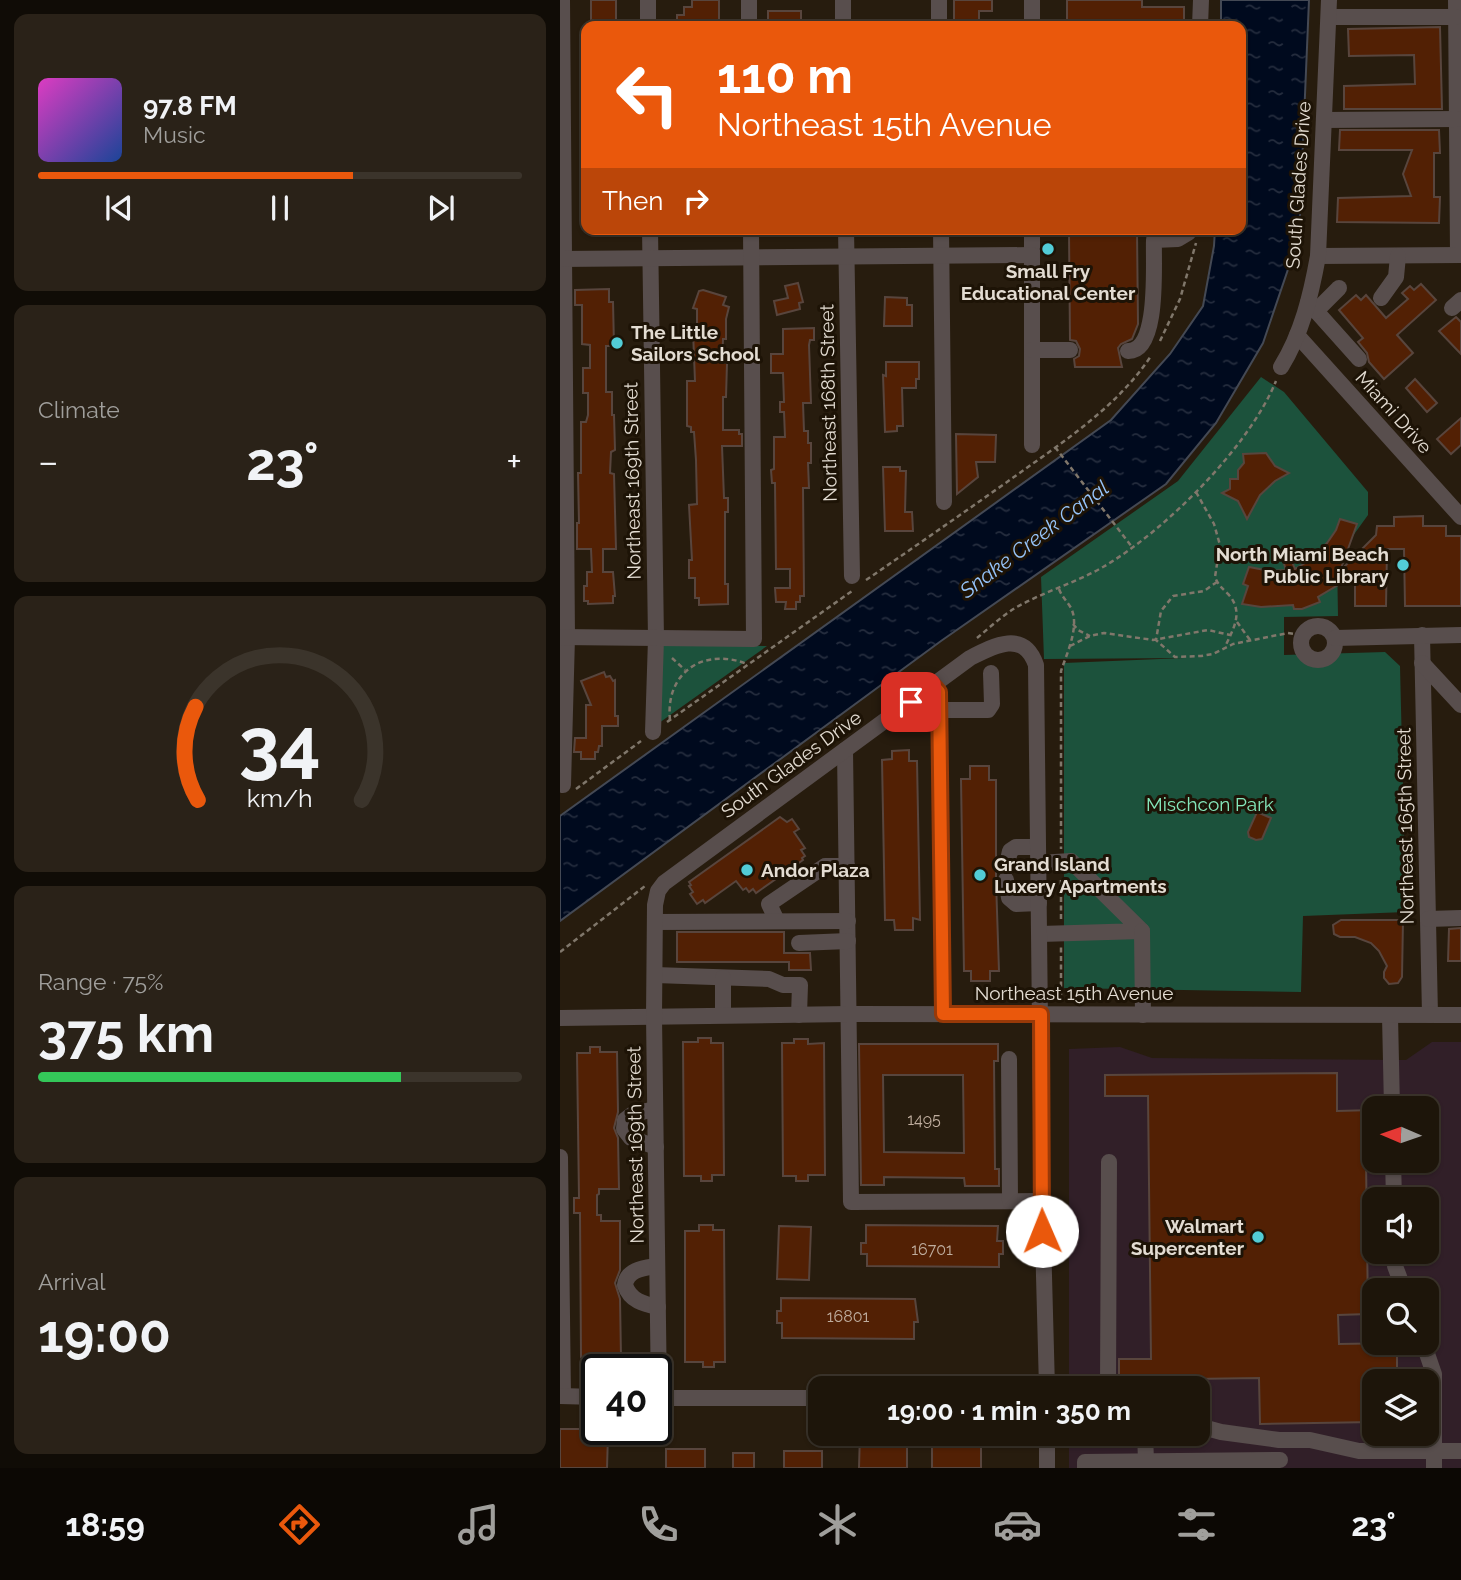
<!DOCTYPE html>
<meta charset="utf-8">
<style>
body{margin:0;font-family:Raleway,sans-serif;background:#2a2218;color:#f1f3f6;height:100vh;display:flex;flex-direction:column;font-size:26px;white-space:nowrap}
*{box-sizing:border-box;margin:0}
p{font-size:23px;color:#a09f9c}
.icon{flex:none;width:38px;height:38px;fill:none;stroke:currentColor;stroke-width:2;stroke-linecap:round;stroke-linejoin:round}
.map{position:relative;flex:1;overflow:hidden}
.drawer{display:flex;flex-direction:column;gap:14px;padding:14px;background:#100c06;width:560px}
.drawer>*{flex:none}
.hud{position:absolute;left:21px;top:21px;width:665px;height:214px;border-radius:14px;box-shadow:0 2px 5px #0004,0 0 0 2px #3b342b;background:#ea580c;color:#fff;overflow:hidden}
.needle{width:46px;rotate:272deg}
.buttons{position:absolute;left:802px;top:1096px;display:grid;gap:14px}
.buttons a{display:grid;place-items:center;width:77px;height:77px;border-radius:14px;background:#1d150a;box-shadow:0 2px 5px #0004,0 0 0 2px #3b342b;font-size:35px}
.speed{position:absolute;left:21px;top:1354px;display:flex;gap:14px;font-size:35px;font-weight:700;text-align:center}
.speed>*{display:grid;place-content:center;width:91px;height:91px;border-radius:50%;background:#1d150a;box-shadow:0 2px 5px #0004,0 0 0 2px #3b342b;line-height:1}
.speed .limit{border:4px solid #111;border-radius:10px;background:#fff;color:#111}
.pin{position:absolute;display:grid;place-items:center;width:60px;height:60px;color:#fff;margin:-30px;border-radius:14px;box-shadow:0 4px 10px #0006}
.me{position:absolute;width:77px;margin:-38px;rotate:359deg;stroke-linejoin:round;filter:drop-shadow(0 0 5px #0008)}
.turn{display:flex;align-items:center;gap:24px;height:147px;padding:0 21px;font-size:32px}
.turn .icon{width:91px;height:91px;stroke-width:2.5}
.turn b{display:block;font-size:49px;line-height:60px}
.then{display:flex;align-items:center;height:66px;padding:0 21px;background:#0003;gap:14px;font-size:26px}
.big{font-size:52px;font-weight:700;line-height:1.1}
.drawer .tile{flex:1;display:flex;flex-direction:column;justify-content:center;gap:10px;min-width:0;padding:0 24px;border-radius:14px;background:#2a2218}
.drawer .dial{align-items:center;gap:0}
.dial svg{height:182px;overflow:visible;fill:none;stroke:#3b342b;stroke-width:7;stroke-linecap:round;text-anchor:middle}
.dial text{fill:#f1f3f6;stroke:none}
.song{display:flex;align-items:center;gap:21px}
.cover{width:84px;height:84px;border-radius:10px;background:linear-gradient(135deg,hsl(310 70% 55%),hsl(220 70% 35%))}
.played{height:7px;border-radius:4px;background:linear-gradient(90deg,#ea580c 65%,#3b342b 65%)}
.keys{display:flex;justify-content:space-around;direction:ltr}
.heat{display:flex;justify-content:space-between;align-items:center;font-size:38px;direction:ltr}
.charge{height:10px;border-radius:5px;background:linear-gradient(90deg,#34c759 75%,#3b342b 0)}
.trip{position:absolute;left:248px;top:1376px;width:402px;height:70px;border-radius:14px;background:#1d150a;box-shadow:0 2px 5px #0004,0 0 0 2px #3b342b;font-weight:700;line-height:70px;text-align:center}
.dock{display:flex;height:112px;justify-content:space-around;align-items:center;background:#0c0804;color:#a09f9c}
.dock .icon{width:49px;height:49px}
.dock .active{color:#ea580c}
.dock b{font-size:32px;color:#f1f3f6}
main{display:flex;flex:1;min-height:0}
.map>svg:first-child{display:block}
</style>
<main>
<section class="drawer">
<div class="tile">
<div class="song"><i class="cover"></i><div><b>97.8 FM</b><p>Music</p></div></div>
<div class="played"></div>
<div class="keys"><svg class="icon" aria-label="previous" viewBox="0 0 24 24"><path d="M18 5L8 12l10 7zM5 5v14"/></svg><svg class="icon" aria-label="pause" viewBox="0 0 24 24"><path d="M8 5v14M16 5v14"/></svg><svg class="icon" aria-label="next" viewBox="0 0 24 24"><path d="M6 5l10 7-10 7zM19 5v14"/></svg></div>
</div>
<div class="tile"><p>Climate</p>
<div class="heat"><a>−</a><b class="big">23°</b><a>+</a></div>
</div>
<div class="tile dial"><svg viewBox="0 0 100 80">
<path d="M14 69A42 42 0 1 1 86 69"/>
<path d="M14 69A42 42 0 0 1 13 28" stroke="#ea580c"/>
<text x="50" y="56" font-size="32" font-weight="700">34</text>
<text x="50" y="72" font-size="11">km/h</text>
</svg></div>
<div class="tile"><p>Range · 75%</p><b class="big">375 km</b><div class="charge"></div></div>
<div class="tile"><p>Arrival</p><b class="big">19:00</b></div>
</section>
<div class="map">
<svg width="901" height="1468" viewBox="0 0 901 1468">
<defs>
<pattern id="water-ripples" width="26" height="14" patternUnits="userSpaceOnUse" patternTransform="scale(1.75)"><rect width="26" height="14" fill="#000a1e"/><path d="M2 4q2-2 4 0t4 0M15 11q2-2 4 0t4 0" fill="none" stroke="#252d3e"/></pattern>
</defs>
<rect width="100%" height="100%" fill="#271c0e"/>
<path fill="#311f28" fill-rule="evenodd" d="M872,1042H901V1468H509V1433H639V1388H509V1049L560,1047L592,1058L846,1060ZM814,1108H866V1160H814ZM814,1199H866V1251H814ZM814,1290H866V1342H814ZM814,1381H866V1433H814Z"/>
<g fill="#1c523c">
<path d="M701,377L724,392L808,492V515L777,558L778,616L724,617V655L825,652L840,666L846,912L743,916L741,992L504,988V663L624,658L484,659L481,577L618,481Z"/>
<path d="M100,644L207,646L99,723Z"/>
</g>
<path fill="url(#water-ripples)" stroke="#444954" stroke-width="2" d="M661,0H749L739,237L703,343L656,423L606,484L381,641L0,921V816L551,420L610,354L643,306L654,246L655,229H681V26H661Z"/>
<g fill="#522004" stroke="#58453d" stroke-width="2" fill-rule="evenodd">
<path d="M31,0H56V22L37,23V20H31Z"/>
<path d="M132,0H159V26H117V15H124V7H132Z"/>
<path d="M394,0H432V11H419V25L394,24Z"/>
<path d="M507,0H582V7H624V26H507Z"/>
<rect x="208" y="11" width="33" height="15"/>
<path d="M880,27L882,109H784V86L855,84L854,55L789,56L788,29Z"/>
<path d="M780,130H879L880,153H874V197H880L879,223L777,222L778,198L851,196L843,174L852,150H779Z"/>
<path d="M519,229L577,231L578,324L572,339L561,344L558,348L562,367H515L514,359L519,356L520,349L516,341L510,340L509,231H519Z"/>
<path d="M238,283L243,302L239,303L240,309L217,315L214,301L228,298L225,286Z"/>
<path d="M861,284L876,300L837,335L853,353L824,379L809,362L807,353L798,342L803,338L779,310L796,295L801,300L806,295L826,318L848,299L842,293L850,286L854,290Z"/>
<path d="M49,289V302H53L54,346H46V392H52V415H54L55,450L51,452L50,473L54,474L56,549H43V572H53L55,596H53V603L28,604V601H24V586H27V572H32L31,549H17V523H19L18,473H21V422H26L28,415V393H23V368H30V345L22,344V305H15V290Z"/>
<path d="M143,290L166,297L163,305L169,307L166,319V339H163L162,363H167L166,397H163V430H179V434H182V446H162L164,498H168V512H165V584H168V604L139,605V598H135V578H129V560H132L129,505L137,504L136,460L134,432H131V427L127,426V381H135L133,331H137V309L133,308L139,291Z"/>
<path d="M325,297L347,298V305H352V326H324Z"/>
<path d="M896,317L901,322V354L879,331Z"/>
<path d="M254,328V340H250L249,345L251,403H243L244,431H248V443H251V463H248L249,488H243L244,594V596H240V602H236V609H225L226,602H216L215,588H230V569H216L215,483H212L211,470L214,469V437H225L224,412H220V402H224L223,373H211V354H223V329Z"/>
<path d="M326,362H359V379H356V388H342L343,426H337V431L325,432L323,375L326,376Z"/>
<path d="M855,379L877,403L867,412L846,388Z"/>
<path d="M901,418V445L891,454L877,439Z"/>
<path d="M396,434L436,435L435,462H416L418,477L397,494Z"/>
<path d="M706,453L715,466L729,473L715,481L700,495L687,519L678,501L662,493L670,489V479H678V470L684,463L683,454Z"/>
<path d="M323,467H340V471H346L345,512H352L353,531H325Z"/>
<path d="M863,516V526H886V536H901V606H845L844,549H827L826,606H795V575L758,597L760,602L742,609H734L733,605L701,607L682,604L688,586L683,584L689,567L710,571L726,570L720,551L727,549L735,569L753,558L767,543L776,530L780,519L797,524L780,571L816,535L817,526H834V517Z"/>
<path d="M44,672L46,677L50,676L53,681L55,680V716H58V726H42V746H39L38,752H35V759H21V752H14L15,738H26V705H31L21,681Z"/>
<path d="M349,750V761H357L360,920L353,918V930H335L334,920H325L322,760L332,759V751Z"/>
<path d="M410,766H429V780H436V881L439,971H430V981H411V971H404L401,779H410Z"/>
<path d="M697,812L711,818L702,839L696,840L689,837L688,832Z"/>
<path d="M220,817L227,822L232,819L239,829L234,832L245,848L241,850L245,856L242,858L243,860L196,893L193,889L189,892L186,888L183,890L176,881L145,903L143,900L137,904L130,894L133,892L129,886L131,885L129,882Z"/>
<path d="M781,920H843L842,977L838,983L829,984L824,978V972L827,966L819,951L811,943L795,937H780L774,934L773,925Z"/>
<path d="M901,928V961H888L889,929Z"/>
<path d="M117,932H224V953H250L251,970H229V962H117Z"/>
<path d="M138,1038H151V1043H163L164,1175H152V1181H141V1176H124L123,1042H138Z"/>
<path d="M234,1039H248V1044L264,1043L265,1175H248V1181H236V1176H223L222,1043H234Z"/>
<path d="M299,1044H438V1061H434L435,1169H439V1186H405L404,1178L324,1177V1185H301ZM323,1075H403L404,1153L324,1152Z"/>
<path d="M30,1047H40V1052H57L58,1112L54,1128L58,1138L59,1189H39V1194L37,1195V1215H41V1221H60V1270L55,1283L60,1299L61,1358L21,1357L20,1213H14V1198H19L17,1053H30Z"/>
<path d="M777,1073V1111L813,1110V1160H806L808,1314L778,1315L779,1344L837,1343V1381H814V1422L700,1424L699,1378L559,1380V1359H591L588,1096H545V1075Z"/>
<path d="M139,1225H153V1230H164L165,1362H154V1367H143V1362H125V1231H139Z"/>
<path d="M306,1225L438,1226L437,1241H443V1254H439V1267L307,1266V1254H301V1243H306Z"/>
<path d="M219,1226L251,1227L249,1280L217,1279Z"/>
<path d="M221,1298L355,1299L358,1322H354V1339L222,1338V1323H217V1311H221Z"/>
<path d="M0,1429H26L25,1434H48L47,1468H0Z"/>
<path d="M300,1433H326V1437H347V1468H299Z"/>
<path d="M395,1433H421V1468H372V1438H395Z"/>
<rect x="106" y="1449" width="39" height="19"/>
<rect x="224" y="1451" width="38" height="17"/>
<rect x="173" y="1453" width="21" height="15"/>
</g>
<g fill="none" stroke-linecap="round" stroke-linejoin="round">
<g stroke="#80776b" stroke-width="2.5" stroke-dasharray="5 3.5" stroke-linecap="butt">
<path d="M600,341L620,299L636,243"/>
<path d="M495,447L572,547"/>
<path d="M636,492L654,524L660,545L655,577C658,585 663,589 669,595C684,613 673,629 665,647"/>
<path d="M306,580C353,548 400,515 447,482C498,445 555,410 591,356"/>
<path d="M657,582L644,591L613,596L601,611L596,640L615,657L641,656L653,654L673,644L728,633L743,635"/>
<path d="M499,589C502,597 507,601 511,608C520,626 507,653 501,671V849"/>
<path d="M677,622L690,640"/>
<path d="M513,624L518,630L530,636"/>
<path d="M417,638C429,628 442,616 455,608C483,592 515,583 543,567C605,531 689,447 716,381"/>
<path d="M510,646L530,636L544,633L593,640L648,630L670,635"/>
<path d="M112,658L125,670"/>
<path d="M110,720C105,672 144,647 187,664"/>
<path d="M107,722L292,591"/>
<path d="M16,789L81,741"/>
<path d="M501,919V877"/>
<path d="M0,952L85,886"/>
<path d="M501,995V947"/>
</g>
<g stroke="#584e4d" stroke-width="16">
<path d="M2,0L7,637L3,785"/>
<path d="M88,0V26"/>
<path d="M189,0V26"/>
<path d="M283,0V26"/>
<path d="M379,0V26"/>
<path d="M896,0L898,255"/>
<path d="M769,17H896"/>
<path d="M472,26V0"/>
<path d="M640,26L641,0"/>
<path d="M764,120L897,119"/>
<path d="M90,229L96,639L93,732"/>
<path d="M286,229L292,576"/>
<path d="M381,229L384,502"/>
<path d="M472,229V445"/>
<path d="M758,256L901,255"/>
<path d="M0,259L472,255"/>
<path d="M821,298L836,277L838,256"/>
<path d="M748,302L799,359"/>
<path d="M892,308L901,300"/>
<path d="M756,311L779,288"/>
<path d="M737,335L901,517"/>
<path d="M472,350H510"/>
<path d="M568,351C600,352 593,262 594,240L618,239L628,233V229"/>
<path d="M721,367C742,333 751,295 758,256L769,0"/>
<circle cx="758" cy="643" r="17"/>
<path d="M862,635L870,1015"/>
<path d="M0,637L194,639L191,229"/>
<path d="M775,638L901,635"/>
<path d="M862,663L901,705"/>
<path d="M373,685L379,692L383,1014"/>
<path d="M379,710H428L432,704L431,673"/>
<path d="M285,750L291,1202L482,1201"/>
<path d="M479,863L511,861L582,931L480,934"/>
<path d="M446,869L450,851L456,847H478"/>
<path d="M446,880L449,898L456,904L479,903"/>
<path d="M868,919L901,918"/>
<path d="M217,921L209,904L265,866H287"/>
<path d="M95,922L288,921"/>
<path d="M582,931L583,1015"/>
<path d="M239,943L288,941"/>
<path d="M95,975L209,979L223,985H240L239,1015"/>
<path d="M163,1015V978"/>
<path d="M830,1016L832,1108"/>
<path d="M0,1018L289,1014L901,1015"/>
<path d="M449,1059L450,1201"/>
<path d="M95,1109L73,1114L65,1120L64,1129L71,1138L96,1147"/>
<path d="M0,1157L3,1396"/>
<path d="M833,1160L834,1199"/>
<path d="M835,1251V1266L844,1290"/>
<path d="M97,1266C84,1268 67,1269 65,1285C70,1301 84,1304 98,1307"/>
<path d="M863,1342L874,1374V1468"/>
<path d="M548,1388L549,1162"/>
<path d="M0,1396L37,1397"/>
<path d="M96,1398H261"/>
<path d="M99,1398L94,1016L95,905L98,891L104,883L410,658C435,645 464,630 476,665L482,1201L487,1388"/>
<path d="M639,1426L661,1432L719,1440H750L799,1451H901"/>
<path d="M487,1433V1468"/>
<path d="M585,1433L586,1461"/>
<path d="M525,1468V1462L720,1460"/>
</g>
</g>
<g fill="none" stroke-linecap="round" stroke-linejoin="round">
<defs>
<path id="route" d="M351,702L373,685L379,692L383,1014H481L482,1231"/>
</defs>
<use href="#route" stroke="#983908" stroke-width="18"/>
<use href="#route" stroke="#ea580c" stroke-width="12"/>
</g>
<g fill="#52ccd6" stroke="#1d1306" stroke-width="2.5">
<circle cx="488" cy="249" r="7"/>
<circle cx="57" cy="343" r="7"/>
<circle cx="843" cy="565" r="7"/>
<circle cx="187" cy="870" r="7"/>
<circle cx="420" cy="875" r="7"/>
<circle cx="698" cy="1237" r="7"/>
</g>
<g text-anchor="middle" dominant-baseline="central" stroke-width="6" stroke-linejoin="round" paint-order="stroke">
<g font-size="16" fill="#bfad9e">
<text x="364" y="1119">1495</text>
<text x="372" y="1249">16701</text>
<text x="288" y="1316">16801</text>
</g>
<g font-size="19" fill="#e3dcd2" stroke="#1d1306">
<text transform="translate(738 185) rotate(-86)">South Glades Drive</text>
<text transform="translate(268 403) rotate(-91)">Northeast 168th Street</text>
<text transform="translate(834 412) rotate(48)">Miami Drive</text>
<text transform="translate(72 481) rotate(-91)">Northeast 169th Street</text>
<text transform="translate(231 764) rotate(-36)">South Glades Drive</text>
<text transform="translate(845 826) rotate(-91)">Northeast 165th Street</text>
<text x="514" y="993">Northeast 15th Avenue</text>
<text transform="translate(75 1145) rotate(-91)">Northeast 169th Street</text>
</g>
<g font-size="19" font-weight="bold" fill="#e3dcd2" stroke="#1d1306" text-anchor="start">
<text x="488" y="271" text-anchor="middle">Small Fry<tspan x="488" dy="22">Educational Center</tspan></text>
<text x="71" y="332">The Little<tspan x="71" dy="22">Sailors School</tspan></text>
<text x="829" y="554" text-anchor="end">North Miami Beach<tspan x="829" dy="22">Public Library</tspan></text>
<text x="434" y="864">Grand Island<tspan x="434" dy="22">Luxery Apartments</tspan></text>
<text x="201" y="870">Andor Plaza</text>
<text x="684" y="1226" text-anchor="end">Walmart<tspan x="684" dy="22">Supercenter</tspan></text>
</g>
<g font-size="19" fill="#85e8bc" stroke="#1d1306">
<text x="650" y="804">Mischcon Park</text>
</g>
<g font-size="21" font-style="italic" fill="#96c4fa" stroke="#1d1306">
<text transform="translate(474 539) rotate(-37)">Snake Creek Canal</text>
</g>
</g>
</svg>
<div class="buttons">
<a><svg class="needle" viewBox="-14 -14 28 28"><path d="M0-13l5 13h-10z" fill="#e53935"/><path d="M0 13l5-13h-10z" fill="#a09f9c"/></svg></a>
<a><svg class="icon" aria-label="sound" viewBox="0 0 24 24"><path d="M4 9h4l5-4v14l-5-4H4zM17 9q2 3 0 6"/></svg></a>
<a><svg class="icon" aria-label="search" viewBox="0 0 24 24"><circle cx="10" cy="10" r="6"/><path d="M15 15l6 6"/></svg></a>
<a><svg class="icon" aria-label="layers" viewBox="0 0 24 24"><path d="M12 4l9 5-9 5-9-5zM3 14l9 5 9-5"/></svg></a>
</div>
<div class="speed"><div class="limit">40</div></div>
<div class="pin" style="left:351px;top:702px;background:#d93025"><svg class="icon" aria-label="arrive" viewBox="0 0 24 24"><path d="M6 21V4h12l-3 4 3 4H6"/></svg></div>
<svg class="me" style="left:482px;top:1231px" viewBox="-20 -20 40 40"><circle r="19" fill="#fff"/><path d="M0-13L10 11 0 6-10 11z" fill="#ea580c"/></svg>
<div class="trip">19:00 · 1 min · 350 m</div>
<div class="hud">
<div class="turn"><svg class="icon" aria-label="left" viewBox="0 0 24 24"><path d="M17 20v-9H6M10 6l-5 5 5 5"/></svg><div><b>110 m</b>Northeast 15th Avenue</div></div>
<div class="then">Then<svg class="icon" aria-label="right" viewBox="0 0 24 24"><path d="M7 20v-9h11M14 6l5 5-5 5"/></svg></div>
</div>
</div>
</main>
<nav class="dock">
<b>18:59</b>
<svg class="icon active" aria-label="directions" viewBox="0 0 24 24"><path d="M12 3l9 9-9 9-9-9zM9 14v-3h6M13 9l2 2-2 2"/></svg>
<svg class="icon" aria-label="music" viewBox="0 0 24 24"><path d="M9 18V5l10-2v13"/><circle cx="6" cy="18" r="3"/><circle cx="16" cy="16" r="3"/></svg>
<svg class="icon" aria-label="phone" viewBox="0 0 24 24"><path d="M5 4h4l2 5-3 2q2 4 5 5l2-3 5 2v4C11 20 4 13 5 4z"/></svg>
<svg class="icon" aria-label="climate" viewBox="0 0 24 24"><path d="M12 3v18M4 7l16 10M4 17L20 7"/></svg>
<svg class="icon" aria-label="car" viewBox="0 0 24 24"><path d="M5 17H2v-5l4-1 3-4h7l3 4 3 1v5h-3M9 17h6M6 11h13"/><circle cx="7" cy="17" r="2"/><circle cx="17" cy="17" r="2"/></svg>
<svg class="icon" aria-label="filters" viewBox="0 0 24 24"><path d="M4 7h16M4 17h16"/><circle cx="9" cy="7" r="2"/><circle cx="15" cy="17" r="2"/></svg>
<b>23°</b>
</nav>
